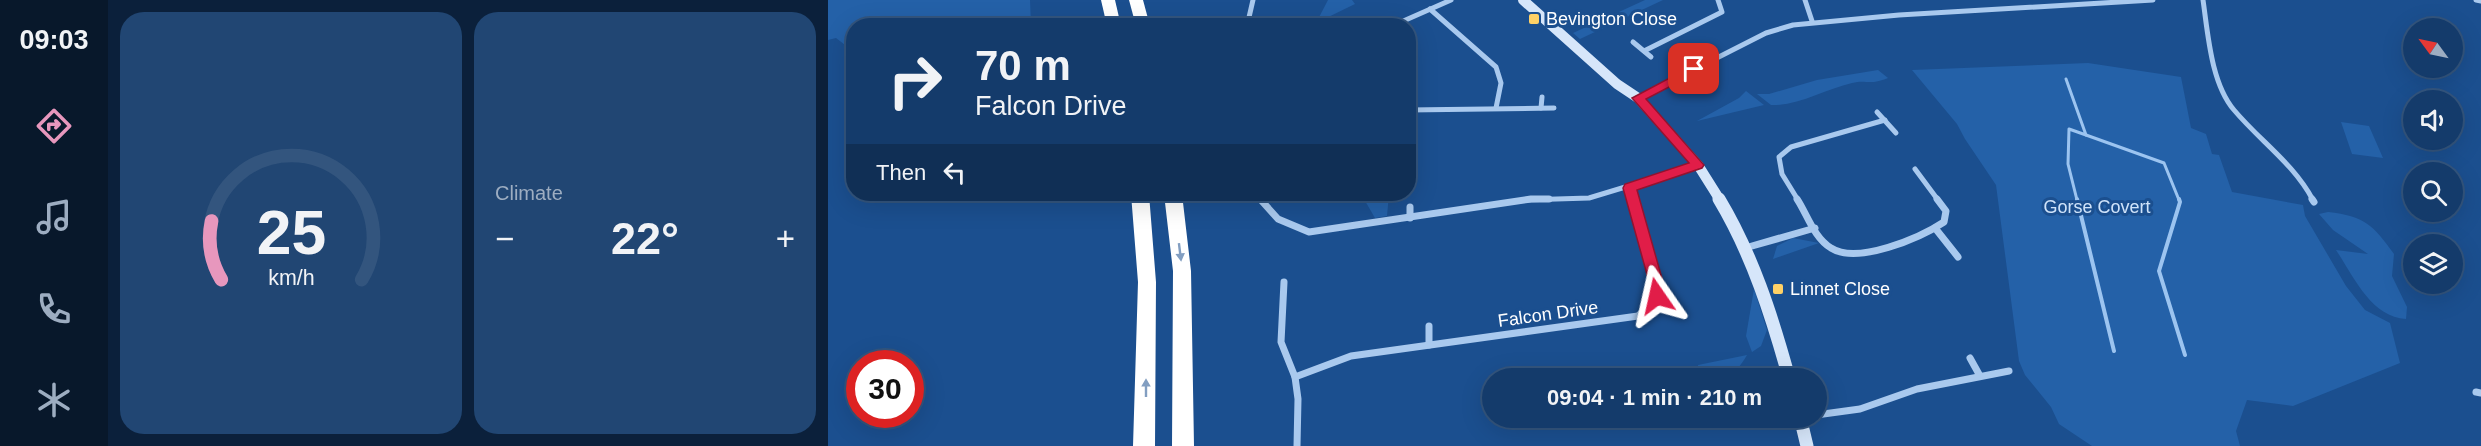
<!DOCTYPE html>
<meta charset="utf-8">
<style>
body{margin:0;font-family:Arial,sans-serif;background:#214673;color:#f1f3f6;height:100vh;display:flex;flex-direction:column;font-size:22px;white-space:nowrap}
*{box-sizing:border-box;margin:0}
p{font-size:20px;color:#9dadc1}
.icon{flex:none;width:33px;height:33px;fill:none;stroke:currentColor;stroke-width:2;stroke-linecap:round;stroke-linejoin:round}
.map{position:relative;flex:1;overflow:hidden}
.panel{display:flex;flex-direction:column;gap:12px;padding:12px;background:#0b203b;width:720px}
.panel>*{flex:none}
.guide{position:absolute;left:18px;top:18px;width:570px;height:183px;border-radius:24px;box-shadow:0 6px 24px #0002,0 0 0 2px #33557e;background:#143b6b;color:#f1f3f6;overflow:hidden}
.needle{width:39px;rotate:303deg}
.buttons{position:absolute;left:1575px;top:18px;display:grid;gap:12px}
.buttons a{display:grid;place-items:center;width:60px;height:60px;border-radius:50%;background:#143b6b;box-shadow:0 6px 24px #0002,0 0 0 2px #33557e;font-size:30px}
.speed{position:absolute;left:18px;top:350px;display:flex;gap:12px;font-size:30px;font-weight:700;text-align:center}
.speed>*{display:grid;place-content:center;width:78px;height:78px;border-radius:50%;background:#143b6b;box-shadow:0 6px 24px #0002,0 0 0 2px #33557e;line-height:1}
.speed .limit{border:9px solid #d22;background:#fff;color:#111}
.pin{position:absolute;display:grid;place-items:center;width:51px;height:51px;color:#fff;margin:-26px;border-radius:12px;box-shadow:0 3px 9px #0006}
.me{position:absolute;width:66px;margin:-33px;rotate:349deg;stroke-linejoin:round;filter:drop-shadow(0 0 4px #0008)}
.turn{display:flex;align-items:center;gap:21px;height:126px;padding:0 30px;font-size:27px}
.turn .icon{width:78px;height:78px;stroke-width:2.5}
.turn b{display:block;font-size:42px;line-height:51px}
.then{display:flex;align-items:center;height:57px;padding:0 30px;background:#0003;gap:12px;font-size:22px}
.big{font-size:45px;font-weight:700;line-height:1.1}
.panel .card{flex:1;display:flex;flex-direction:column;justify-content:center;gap:9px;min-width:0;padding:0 21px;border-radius:24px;background:#214673}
.panel .dial{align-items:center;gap:0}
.dial svg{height:156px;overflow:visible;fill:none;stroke:#33557e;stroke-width:7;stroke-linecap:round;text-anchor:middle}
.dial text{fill:#f1f3f6;stroke:none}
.heat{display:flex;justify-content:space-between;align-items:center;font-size:33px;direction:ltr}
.panel .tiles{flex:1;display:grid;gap:12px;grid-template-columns:repeat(2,1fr)}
.trip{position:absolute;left:654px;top:368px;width:345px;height:60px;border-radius:30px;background:#143b6b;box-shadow:0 6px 24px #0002,0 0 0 2px #33557e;font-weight:700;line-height:60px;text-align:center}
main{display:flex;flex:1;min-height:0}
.tabs{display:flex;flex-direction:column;width:108px;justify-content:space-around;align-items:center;background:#08182b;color:#9dadc1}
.tabs .icon{width:42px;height:42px}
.tabs .active{color:#e797bd}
.tabs b{font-size:27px;color:#f1f3f6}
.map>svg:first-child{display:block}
</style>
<main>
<nav class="tabs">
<b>09:03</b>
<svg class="icon active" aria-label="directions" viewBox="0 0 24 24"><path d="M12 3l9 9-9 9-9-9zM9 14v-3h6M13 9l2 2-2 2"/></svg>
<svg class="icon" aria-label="music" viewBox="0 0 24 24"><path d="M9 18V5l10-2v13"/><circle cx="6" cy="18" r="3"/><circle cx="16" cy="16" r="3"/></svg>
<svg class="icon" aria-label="phone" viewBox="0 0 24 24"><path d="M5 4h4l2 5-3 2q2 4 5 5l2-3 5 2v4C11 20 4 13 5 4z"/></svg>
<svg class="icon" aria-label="climate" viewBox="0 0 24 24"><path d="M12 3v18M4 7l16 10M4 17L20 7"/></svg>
</nav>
<section class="panel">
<div class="tiles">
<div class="card dial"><svg viewBox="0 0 100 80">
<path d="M14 69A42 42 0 1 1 86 69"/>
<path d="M14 69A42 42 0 0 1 9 39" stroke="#e797bd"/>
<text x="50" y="56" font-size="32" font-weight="700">25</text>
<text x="50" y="72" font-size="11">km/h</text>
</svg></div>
<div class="card"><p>Climate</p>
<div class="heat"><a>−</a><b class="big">22°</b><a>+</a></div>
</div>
</div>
</section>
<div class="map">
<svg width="1653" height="446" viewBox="0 0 1653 446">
<rect width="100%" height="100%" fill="#1b4f8f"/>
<g fill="#2461a8">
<path d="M0,0H202L203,25L26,26L25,51L8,38L0,40Z"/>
<path d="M500,0H524L527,4L488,23Z"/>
<path d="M817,0H835L752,39L745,33Z"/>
<path d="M1260,63L1353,77L1363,128L1378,134L1384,154L1391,155L1404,192L1475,205L1477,216L1518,286L1537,310L1562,323L1572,363L1465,406L1419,400L1408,431L1412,446H1264L1231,424L1223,407L1197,375L1191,361L1168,185L1137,139L1129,124L1084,70Z"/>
<path d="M1050,70L1060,78C1040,86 1039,79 1024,83C998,89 970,106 943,105L929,94H941L989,80Z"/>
<path d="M918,91L936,105L869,121L911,98Z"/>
<path d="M1513,122L1541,126L1555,158L1524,154Z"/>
<path d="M533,194H561L559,216L547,218Z"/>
<path d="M1500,212C1537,216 1545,225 1566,254L1564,276L1579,307L1578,319C1543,317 1526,277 1508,250L1540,254L1505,230L1491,214Z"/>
<path d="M965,238L991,243L945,259L949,246Z"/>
<path d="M926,289L939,330L933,346L924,352L918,336Z"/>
<path d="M919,355C905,379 898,378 872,378L870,365Z"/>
</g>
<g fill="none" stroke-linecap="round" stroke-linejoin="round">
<g stroke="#9cc4f0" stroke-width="3">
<path d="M1238,79L1258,135L1241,129L1240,164L1249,200"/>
<path d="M1258,135L1336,163L1351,200"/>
</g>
<g stroke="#9cc4f0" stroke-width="4">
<path d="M1249,199L1286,351"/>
<path d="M1351,199L1352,202L1331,271L1357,355"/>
</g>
<g stroke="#a9c9ee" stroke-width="5">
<path d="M977,0L984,21"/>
<path d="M1375,0C1380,34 1383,83 1406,110C1433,142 1465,163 1485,200"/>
<path d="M1648,0L1653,1"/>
<path d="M602,9L668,67L673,83L668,108"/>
<path d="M419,26L425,0"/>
<path d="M564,26L623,0"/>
<path d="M805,42L823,57"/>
<path d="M816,51L894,12L890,0"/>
<path d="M810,98L938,33L965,25L1071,15L1325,0"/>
<path d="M713,108L714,97"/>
<path d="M580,110L726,108"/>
<path d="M1049,112L1068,133"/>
<path d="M1087,169L1110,200"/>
<path d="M801,188L805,200"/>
<path d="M429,194L433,200"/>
<path d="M695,200L761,198L870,165"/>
<path d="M970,200L954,174L951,157L963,147L1057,120"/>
</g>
<g stroke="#a9c9ee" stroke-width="7">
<path d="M432,199L450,219L481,232L703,199H721"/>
<path d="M969,199C979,214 986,238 1003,248C1029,265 1092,238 1116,222L1118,211L1109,199"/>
<path d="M1484,199L1486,202"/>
<path d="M582,207V218"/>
<path d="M1107,228L1130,257"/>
<path d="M917,248L987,228"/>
<path d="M456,282L453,342L467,377L470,399L469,446"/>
<path d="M601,326V345"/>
<path d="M1142,358L1152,376"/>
<path d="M467,377L523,356L810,316L826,302L830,289L804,199"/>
<path d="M1648,392L1653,393"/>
<path d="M988,415L1032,409L1089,389L1181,371"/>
</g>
<path stroke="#d6e6fa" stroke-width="10" d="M695,0L789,84L810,98L870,165L892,200"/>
<g stroke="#d6e6fa" stroke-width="13">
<path d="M891,199C924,254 944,316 961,378"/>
<path d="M972,417L979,446"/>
</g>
<g fill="#fff" fill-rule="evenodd">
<path d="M273,0H287L293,26H279Z"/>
<path d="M301,0H315L322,26H308Z"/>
<path d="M303,194H321L328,282L327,446H305L310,282Z"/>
<path d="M336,194H354L363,271L366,446H344L345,271Z"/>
</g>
</g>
<defs><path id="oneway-solid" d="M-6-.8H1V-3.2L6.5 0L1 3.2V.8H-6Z" transform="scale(1.5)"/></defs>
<g fill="#829ec1">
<use href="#oneway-solid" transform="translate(352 252) rotate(83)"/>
<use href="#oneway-solid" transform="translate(318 388) rotate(-90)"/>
</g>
<path fill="#e11d48" stroke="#92132f" stroke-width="1.5" d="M866,65L872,69L870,72L818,99L876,165L874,168L809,190L837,289L834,300L829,302L822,296L823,289L795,188L797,184L861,163L804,98Z"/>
<g fill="#ffd166" stroke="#1b4f8f" stroke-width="2">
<rect x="700" y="13" width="12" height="12" rx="3"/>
<rect x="944" y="283" width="12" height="12" rx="3"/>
</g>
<g text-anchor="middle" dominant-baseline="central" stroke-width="6" stroke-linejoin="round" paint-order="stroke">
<g font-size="18" fill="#fff" stroke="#1b4f8f" text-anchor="start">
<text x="718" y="19">Bevington Close</text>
<text x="962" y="289">Linnet Close</text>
</g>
<g font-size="18" fill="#cfe3fa" stroke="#1b4f8f">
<text x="1269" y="207">Gorse Covert</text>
</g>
<g font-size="18" fill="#fff" stroke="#1b4f8f">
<text transform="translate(720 314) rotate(-8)">Falcon Drive</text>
</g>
</g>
</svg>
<div class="buttons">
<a><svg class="needle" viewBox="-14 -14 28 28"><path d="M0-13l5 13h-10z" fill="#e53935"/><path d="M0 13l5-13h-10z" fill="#9dadc1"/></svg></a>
<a><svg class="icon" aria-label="sound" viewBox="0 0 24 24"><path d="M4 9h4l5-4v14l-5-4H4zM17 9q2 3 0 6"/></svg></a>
<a><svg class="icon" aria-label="search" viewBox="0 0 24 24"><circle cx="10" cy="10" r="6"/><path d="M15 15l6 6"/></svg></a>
<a><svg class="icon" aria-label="layers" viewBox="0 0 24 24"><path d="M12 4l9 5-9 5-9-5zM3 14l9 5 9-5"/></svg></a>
</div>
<div class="speed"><div class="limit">30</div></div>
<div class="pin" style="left:866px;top:69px;background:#d93025"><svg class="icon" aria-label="arrive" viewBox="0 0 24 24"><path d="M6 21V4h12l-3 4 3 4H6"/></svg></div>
<svg class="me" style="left:829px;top:296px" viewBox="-20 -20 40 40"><path d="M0-17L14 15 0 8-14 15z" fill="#e11d48" stroke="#fff" stroke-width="4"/></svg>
<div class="trip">09:04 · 1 min · 210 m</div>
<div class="guide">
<div class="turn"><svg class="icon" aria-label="right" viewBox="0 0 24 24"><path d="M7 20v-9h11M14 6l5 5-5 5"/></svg><div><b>70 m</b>Falcon Drive</div></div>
<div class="then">Then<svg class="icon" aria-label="left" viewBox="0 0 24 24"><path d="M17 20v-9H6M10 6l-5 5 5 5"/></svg></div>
</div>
</div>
</main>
